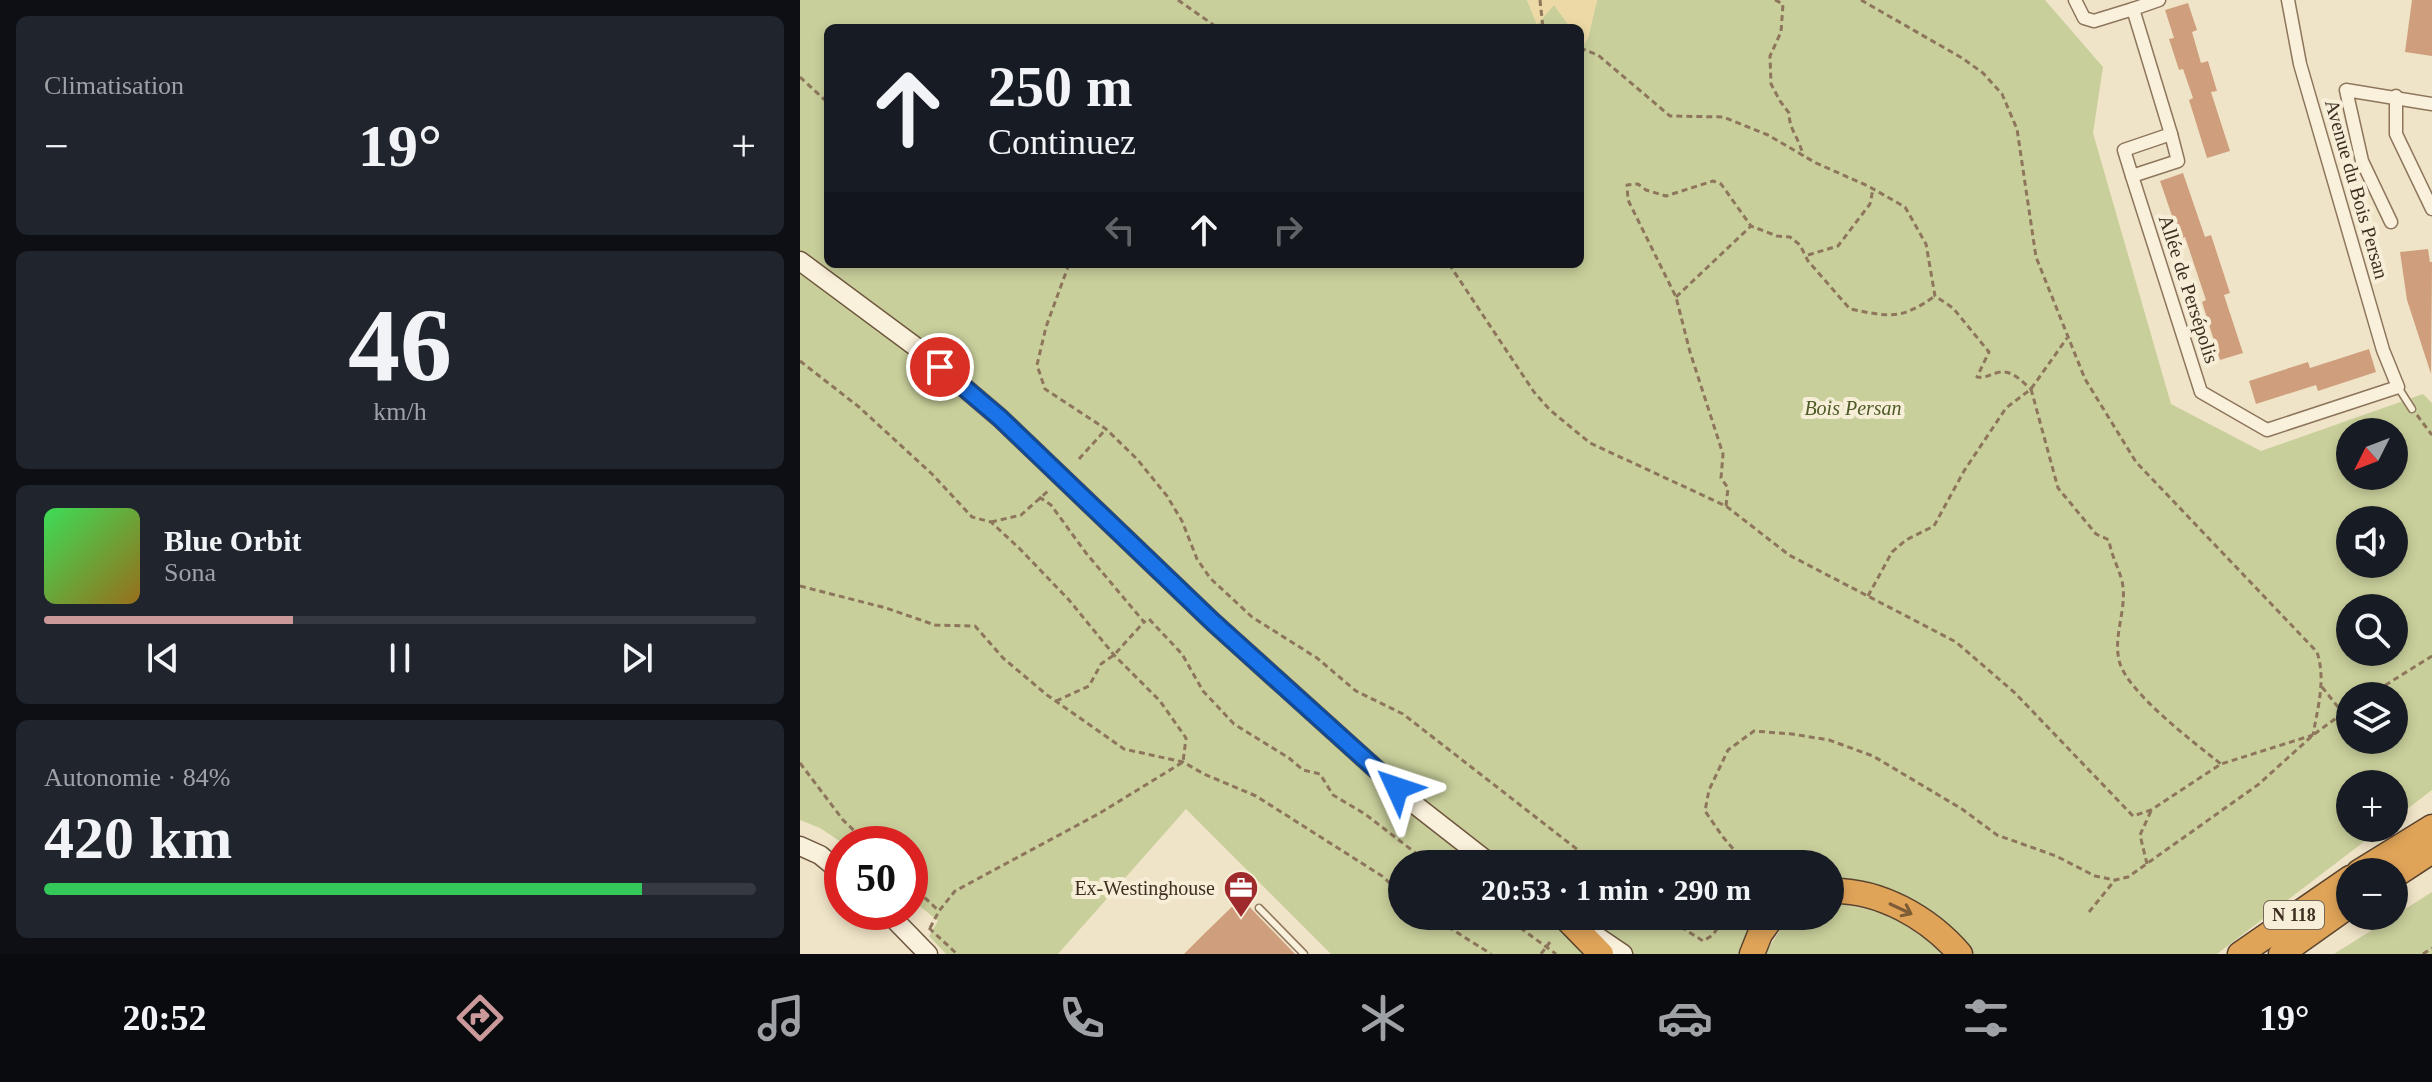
<!DOCTYPE html>
<html lang="fr">
<meta charset="utf-8">
<style>
body{margin:0;font-family:Georgia,serif;background:#20242c;color:#f1f3f6;height:100vh;display:flex;flex-direction:column;font-size:30px;white-space:nowrap}
*{box-sizing:border-box;margin:0}
p{font-size:26px;color:#9ea1a6}
.icon{flex:none;width:44px;height:44px;fill:none;stroke:currentColor;stroke-width:2;stroke-linecap:round;stroke-linejoin:round}
.map{position:relative;flex:1;overflow:hidden}
.details{display:flex;flex-direction:column;gap:16px;padding:16px;background:#0d0f14;width:800px}
.details>*{flex:none}
.guide{position:absolute;left:24px;top:24px;width:760px;height:244px;border-radius:12px;box-shadow:0 4px 12px #0003;background:#171b24;color:#f1f3f6;overflow:hidden}
.needle{width:52px;rotate:228deg}
.tools{position:absolute;left:1536px;top:418px;display:grid;gap:16px}
.tools a{display:grid;place-items:center;width:72px;height:72px;border-radius:50%;background:#171b24;box-shadow:0 4px 12px #0003;font-size:40px}
.speed{position:absolute;left:24px;top:826px;display:flex;gap:16px;font-size:40px;font-weight:700;text-align:center}
.speed>*{display:grid;place-content:center;width:104px;height:104px;border-radius:50%;background:#171b24;box-shadow:0 4px 12px #0003;line-height:1}
.speed .limit{border:12px solid #d22;background:#fff;color:#111}
.pin{position:absolute;display:grid;place-items:center;width:68px;height:68px;color:#fff;margin:-34px;border:4px solid #fff;border-radius:50%;box-shadow:0 2px 8px #0007}
.me{position:absolute;width:88px;margin:-44px;rotate:312deg;stroke-linejoin:round;filter:drop-shadow(0 0 6px #0008)}
.turn{display:flex;align-items:center;gap:28px;height:168px;padding:0 32px;font-size:36px}
.turn .icon{width:104px;height:104px;stroke-width:2.5}
.turn b{display:block;font-size:56px;line-height:68px}
.lanes{display:flex;align-items:center;height:76px;padding:0 32px;background:#0003;justify-content:center;gap:40px;direction:ltr}
.lanes .off{opacity:.35}
.big{font-size:60px;font-weight:700;line-height:1.1}
.details .tile{flex:1;display:flex;flex-direction:column;justify-content:center;gap:12px;min-width:0;padding:0 28px;border-radius:12px;background:#20242c}
.details .dial{align-items:center;gap:0}
.dial b{font-size:104px;line-height:1}
.song{display:flex;align-items:center;gap:24px}
.cover{width:96px;height:96px;border-radius:12px;background:linear-gradient(135deg,hsl(130 70% 55%),hsl(40 70% 35%))}
.played{height:8px;border-radius:4px;background:linear-gradient(90deg,#cc999b 35%,#363941 35%)}
.keys{display:flex;justify-content:space-around;direction:ltr}
.heat{display:flex;justify-content:space-between;align-items:center;font-size:44px;direction:ltr}
.charge{height:12px;border-radius:6px;background:linear-gradient(90deg,#34c759 84%,#363941 0)}
.trip{position:absolute;left:588px;top:850px;width:456px;height:80px;border-radius:40px;background:#171b24;box-shadow:0 4px 12px #0003;font-weight:700;line-height:80px;text-align:center}
.menu{display:flex;height:128px;justify-content:space-around;align-items:center;background:#090b0e;color:#9ea1a6}
.menu .icon{width:56px;height:56px}
.menu .active{color:#cc999b}
.menu b{font-size:36px;color:#f1f3f6}
main{display:flex;flex:1;min-height:0}
.map>svg:first-child{display:block}
</style>
<main>
<section class="details">
<div class="tile"><p>Climatisation</p>
<div class="heat"><a>−</a><b class="big">19°</b><a>+</a></div>
</div>
<div class="tile dial"><b>46</b><p>km/h</p></div>
<div class="tile">
<div class="song"><i class="cover"></i><div><b>Blue Orbit</b><p>Sona</p></div></div>
<div class="played"></div>
<div class="keys"><svg class="icon" aria-label="previous" viewBox="0 0 24 24"><path d="M18 5L8 12l10 7zM5 5v14"/></svg><svg class="icon" aria-label="pause" viewBox="0 0 24 24"><path d="M8 5v14M16 5v14"/></svg><svg class="icon" aria-label="next" viewBox="0 0 24 24"><path d="M6 5l10 7-10 7zM19 5v14"/></svg></div>
</div>
<div class="tile"><p>Autonomie · 84%</p><b class="big">420 km</b><div class="charge"></div></div>
</section>
<div class="map">
<svg width="1632" height="954" viewBox="0 0 1632 954">
<rect width="100%" height="100%" fill="#f0e4c8"/>
<g fill="#c9cf9b" fill-rule="evenodd">
<path d="M0,0H727L737,24L754,5L771,28H28V264H780V51L788,38L797,0H1245L1303,67L1293,133L1371,404L1461,451L1623,394L1632,403V790L1594,819V784H1550V828H1582L1417,954H1170L1030,882V864H602V916H969L944,954H531L386,809L258,954H146L129,936L138,921L110,898V844H44L20,828L0,820ZM1550,432H1594V476H1550ZM1550,520H1594V564H1550ZM1550,608H1594V652H1550ZM1550,696H1594V740H1550Z"/>
<path d="M1632,892V954H1534Z"/>
<path d="M1044,904L1089,915L1126,939L1143,954H965L987,919L992,916H1030V905Z"/>
</g>
<path fill="#ecd9a5" d="M727,0H797L788,38L780,51V28H771L754,5L737,25Z"/>
<g fill="#cf9f7d">
<path d="M1612,0H1632V56L1605,52Z"/>
<path d="M1388,3L1397,30L1392,32L1401,63L1408,61L1417,91L1411,92L1430,151L1407,158L1389,100L1393,98L1383,69L1379,70L1369,39L1374,38L1365,10Z"/>
<path d="M1383,173L1405,237L1411,235L1430,293L1424,295L1443,353L1420,360L1402,302L1406,300L1385,237L1380,239L1360,181Z"/>
<path d="M1628,249L1630,262H1632L1631,374L1607,300L1600,252Z"/>
<path d="M1569,349L1576,372L1518,391L1516,385L1456,404L1449,381L1508,362L1510,368Z"/>
<path d="M441,898L495,954H384L406,932Z"/>
</g>
<g fill="none" stroke-linecap="round" stroke-linejoin="round">
<defs>
<g id="lane">
<path d="M1598,387L1612,409"/>
<path d="M459,908L504,954"/>
</g>
<g id="street">
<path d="M1275,0L1284,18L1294,21L1333,9L1371,134L1324,150L1332,176L1401,392L1467,430L1598,387L1583,350L1500,64L1488,0"/>
<path d="M1333,9L1359,0"/>
<path d="M1596,96V134L1632,209"/>
<path d="M1332,176L1378,161L1371,134"/>
<path d="M1591,222L1562,161L1546,90L1632,104"/>
</g>
<g id="secondary">
<path d="M0,261L120,350L200,418L413,622L618,807L691,864"/>
<path d="M0,846L20,855L42,873"/>
<path d="M87,912L128,954"/>
<path d="M789,931L823,954"/>
</g>
<g id="highway">
<path d="M1559,872L1632,827"/>
<path d="M1594,876L1632,851"/>
<path d="M1030,891C1079,889 1129,918 1160,954"/>
<path d="M765,917L801,954"/>
<path d="M952,954L960,934L973,916"/>
<path d="M1440,954L1550,878"/>
<path d="M1481,954L1550,905"/>
</g>
</defs>
<use href="#lane" stroke="#8d765c" stroke-width="9"/>
<use href="#street" stroke="#8d765c" stroke-width="15"/>
<use href="#secondary" stroke="#6f573f" stroke-width="21"/>
<use href="#highway" stroke="#5b4430" stroke-width="27"/>
<g stroke="#8d765c" stroke-width="3" stroke-dasharray="6 4" stroke-linecap="butt">
<path d="M378,0L418,28"/>
<path d="M740,0L743,28"/>
<path d="M975,0L983,4L981,32L970,56L971,84L980,101L989,113C989,130 1000,139 1003,156"/>
<path d="M1061,0L1162,58L1183,73L1202,94L1217,129L1236,257L1285,379L1336,462L1517,652C1526,680 1518,706 1513,735"/>
<path d="M780,48L798,55L870,116L923,117L968,135L1016,163L1068,186L1105,207L1126,244L1135,296L1153,308L1189,352L1177,377C1186,378 1189,375 1196,373C1211,368 1221,381 1231,389"/>
<path d="M0,77L28,103"/>
<path d="M1008,255L1038,246L1070,204L1073,189"/>
<path d="M269,264L246,327L237,365L245,389L306,429L337,459L367,496L382,521L397,559L410,578L452,617L517,658L556,691L603,714L796,864"/>
<path d="M649,264L734,392L750,410L790,443L926,506L989,555L1156,642L1215,693L1333,816L1351,810L1421,764L1513,735"/>
<path d="M876,297L951,226"/>
<path d="M0,361L59,407L132,474L172,517L191,522L220,549L269,600L314,655L360,701L386,738L383,762"/>
<path d="M1231,389L1258,488L1296,534L1309,540C1311,555 1318,566 1322,581C1328,607 1313,634 1319,660C1325,691 1396,744 1421,764"/>
<path d="M1617,415L1632,435"/>
<path d="M279,459L306,429"/>
<path d="M239,497L251,505L286,553L344,622L349,619L382,654L403,691L434,724L489,758L503,770L520,774L533,795L565,814L630,864"/>
<path d="M926,506L928,488L921,478L923,454L890,352L876,297L828,200L827,185L838,184L846,190L866,196L913,181L921,184L951,226L977,236L990,237L1000,245L1008,261L1050,309C1090,317 1101,320 1135,296"/>
<path d="M191,522L221,515L248,491"/>
<path d="M0,586L86,608L135,625L175,626L203,658L247,695L324,749L383,762L404,774L456,796L582,876L602,894"/>
<path d="M1068,596L1092,552L1106,540L1134,526L1164,471L1206,408L1231,389L1267,338"/>
<path d="M1522,687L1542,712"/>
<path d="M1568,696L1632,656"/>
<path d="M256,701L289,686L301,664L314,655L344,622"/>
<path d="M0,763L43,820L68,844"/>
<path d="M946,864L923,837L905,811L909,790L928,750L954,731L992,734L1029,740L1073,756L1162,809L1197,835L1256,856L1295,876L1315,880L1328,877L1459,784L1513,735L1550,708"/>
<path d="M1347,864L1340,835L1351,811"/>
<path d="M110,884L139,911"/>
<path d="M1289,912L1315,880"/>
<path d="M631,916L691,954"/>
<path d="M704,916L756,954"/>
<path d="M864,916L903,941L913,935L925,916"/>
<path d="M129,928L157,954"/>
<path d="M130,928L139,911L155,891L300,813L383,762"/>
<path d="M741,954L750,942"/>
<path d="M1623,954L1632,948"/>
</g>
<use href="#lane" stroke="#faf1dc" stroke-width="6"/>
<use href="#street" stroke="#faf1dc" stroke-width="12"/>
<use href="#secondary" stroke="#faf1dc" stroke-width="18"/>
<use href="#highway" stroke="#e0a458" stroke-width="24"/>
</g>
<defs><path id="oneway-shaft" d="M-6 0H5M1.5-3L5.5 0L1.5 3" fill="none" stroke-width="1.6" stroke-linecap="round" stroke-linejoin="round" transform="scale(2)"/></defs>
<use stroke="#7e5d36" href="#oneway-shaft" transform="translate(1101 909) rotate(25)"/>
<g fill="none" stroke-linecap="round" stroke-linejoin="round">
<defs>
<path id="route" d="M140,367L200,418L413,622L597,788"/>
</defs>
<use href="#route" stroke="#114b97" stroke-width="20"/>
<use href="#route" stroke="#1a73e8" stroke-width="14"/>
</g>
<defs>
<symbol id="office-pin" viewBox="-11 -11 22 30"><path d="M0 17L-7.5 6A9.5 9.5 0 1 1 7.5 6Z" fill="#9e2a2b" stroke="#f7eed8"/><path d="M-6-3h4V-5.5h4V-3h4V5H-6ZM-1-4.5V-3h2v-1.5ZM-6 0V1H6V0Z" fill="#fff"/></symbol>
</defs>
<g fill-rule="evenodd">
<use href="#office-pin" x="421" y="868" width="40" height="54"/>
</g>
<g text-anchor="middle" dominant-baseline="central" stroke-width="8" stroke-linejoin="round" paint-order="stroke">
<rect fill="#f7eed8" stroke="#756857" stroke-width="2" x="1464" y="901" width="60" height="28" rx="6"/>
<g font-size="18" font-weight="bold" fill="#3d2e20">
<text x="1494" y="915">N 118</text>
</g>
<g font-size="20" fill="#3d2e20" stroke="#f7eed8">
<text transform="translate(1557 189) rotate(74)">Avenue du Bois Persan</text>
<text transform="translate(1389 289) rotate(72)">Allée de Persépolis</text>
</g>
<g font-size="20" font-style="italic" fill="#4d5a26" stroke="#f7eed8">
<text x="1053" y="408">Bois Persan</text>
</g>
<g font-size="20" fill="#3d2e20" stroke="#f7eed8" text-anchor="end">
<text x="415" y="888">Ex-Westinghouse</text>
</g>
</g>
</svg>
<div class="tools">
<a><svg class="needle" viewBox="-14 -14 28 28"><path d="M0-13l5 13h-10z" fill="#e53935"/><path d="M0 13l5-13h-10z" fill="#9ea1a6"/></svg></a>
<a><svg class="icon" aria-label="sound" viewBox="0 0 24 24"><path d="M4 9h4l5-4v14l-5-4H4zM17 9q2 3 0 6"/></svg></a>
<a><svg class="icon" aria-label="search" viewBox="0 0 24 24"><circle cx="10" cy="10" r="6"/><path d="M15 15l6 6"/></svg></a>
<a><svg class="icon" aria-label="layers" viewBox="0 0 24 24"><path d="M12 4l9 5-9 5-9-5zM3 14l9 5 9-5"/></svg></a>
<a>+</a>
<a>−</a>
</div>
<div class="speed"><div class="limit">50</div></div>
<div class="pin" style="left:140px;top:367px;background:#d93025"><svg class="icon" aria-label="arrive" viewBox="0 0 24 24"><path d="M6 21V4h12l-3 4 3 4H6"/></svg></div>
<svg class="me" style="left:597px;top:788px" viewBox="-20 -20 40 40"><path d="M0-17L14 15 0 8-14 15z" fill="#1a73e8" stroke="#fff" stroke-width="4"/></svg>
<div class="trip">20:53 · 1 min · 290 m</div>
<div class="guide">
<div class="turn"><svg class="icon" aria-label="ahead" viewBox="0 0 24 24"><path d="M12 20V5M6 11l6-6 6 6"/></svg><div><b>250 m</b>Continuez</div></div>
<div class="lanes"><svg class="icon off" aria-label="left" viewBox="0 0 24 24"><path d="M17 20v-9H6M10 6l-5 5 5 5"/></svg><svg class="icon" aria-label="ahead" viewBox="0 0 24 24"><path d="M12 20V5M6 11l6-6 6 6"/></svg><svg class="icon off" aria-label="right" viewBox="0 0 24 24"><path d="M7 20v-9h11M14 6l5 5-5 5"/></svg></div>
</div>
</div>
</main>
<nav class="menu">
<b>20:52</b>
<svg class="icon active" aria-label="directions" viewBox="0 0 24 24"><path d="M12 3l9 9-9 9-9-9zM9 14v-3h6M13 9l2 2-2 2"/></svg>
<svg class="icon" aria-label="music" viewBox="0 0 24 24"><path d="M9 18V5l10-2v13"/><circle cx="6" cy="18" r="3"/><circle cx="16" cy="16" r="3"/></svg>
<svg class="icon" aria-label="phone" viewBox="0 0 24 24"><path d="M5 4h4l2 5-3 2q2 4 5 5l2-3 5 2v4C11 20 4 13 5 4z"/></svg>
<svg class="icon" aria-label="climate" viewBox="0 0 24 24"><path d="M12 3v18M4 7l16 10M4 17L20 7"/></svg>
<svg class="icon" aria-label="car" viewBox="0 0 24 24"><path d="M5 17H2v-5l4-1 3-4h7l3 4 3 1v5h-3M9 17h6M6 11h13"/><circle cx="7" cy="17" r="2"/><circle cx="17" cy="17" r="2"/></svg>
<svg class="icon" aria-label="filters" viewBox="0 0 24 24"><path d="M4 7h16M4 17h16"/><circle cx="9" cy="7" r="2"/><circle cx="15" cy="17" r="2"/></svg>
<b>19°</b>
</nav>
